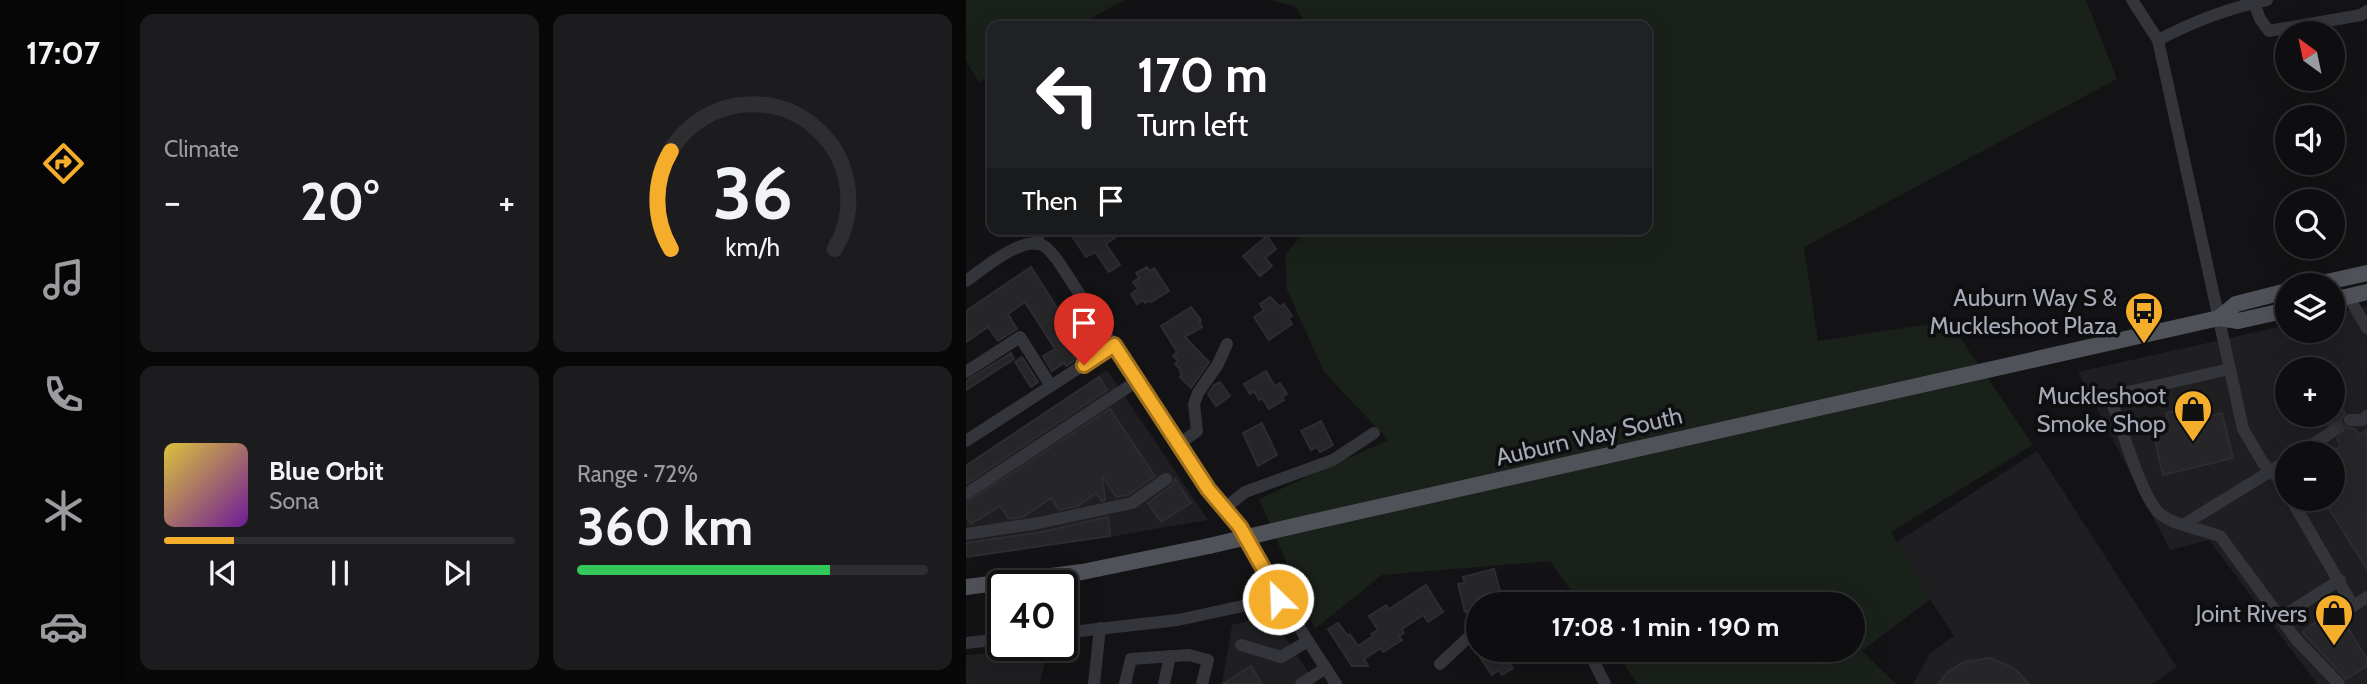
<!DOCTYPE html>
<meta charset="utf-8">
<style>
body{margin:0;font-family:Cabin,sans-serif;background:#1c1c1e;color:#f1f3f6;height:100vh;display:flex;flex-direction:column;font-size:26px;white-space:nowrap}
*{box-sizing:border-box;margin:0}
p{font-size:23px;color:#9b9c9f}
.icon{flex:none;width:38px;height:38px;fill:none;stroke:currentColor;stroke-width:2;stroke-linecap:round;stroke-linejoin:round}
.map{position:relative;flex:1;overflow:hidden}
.details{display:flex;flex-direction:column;gap:14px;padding:14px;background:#080809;width:840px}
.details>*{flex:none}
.guide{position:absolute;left:21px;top:21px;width:665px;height:214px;border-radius:14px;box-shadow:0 7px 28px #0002,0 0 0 2px #2e2e30;background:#202124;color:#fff;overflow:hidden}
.needle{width:46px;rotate:327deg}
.buttons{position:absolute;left:1309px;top:21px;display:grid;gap:14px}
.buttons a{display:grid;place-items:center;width:70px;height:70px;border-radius:50%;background:#0e0e10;box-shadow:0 7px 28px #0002,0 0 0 2px #2e2e30;font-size:35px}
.speed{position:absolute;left:21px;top:570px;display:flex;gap:14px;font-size:35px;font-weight:700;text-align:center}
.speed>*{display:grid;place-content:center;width:91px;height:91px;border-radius:50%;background:#0e0e10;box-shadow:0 7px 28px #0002,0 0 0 2px #2e2e30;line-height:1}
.speed .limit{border:4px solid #111;border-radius:10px;background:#fff;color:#111}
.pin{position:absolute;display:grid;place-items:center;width:60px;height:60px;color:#fff;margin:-72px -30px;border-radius:50% 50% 50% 0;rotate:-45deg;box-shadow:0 0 7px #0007}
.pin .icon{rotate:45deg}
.me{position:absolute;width:77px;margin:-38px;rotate:336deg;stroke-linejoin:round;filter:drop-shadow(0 0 5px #0008)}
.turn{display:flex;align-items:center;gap:24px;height:147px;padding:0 35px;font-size:32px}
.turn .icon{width:91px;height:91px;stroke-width:2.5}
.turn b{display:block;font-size:49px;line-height:60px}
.then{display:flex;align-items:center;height:66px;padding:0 35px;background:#0003;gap:14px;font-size:26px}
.big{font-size:52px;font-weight:700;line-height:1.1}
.details .widget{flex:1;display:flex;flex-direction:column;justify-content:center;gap:10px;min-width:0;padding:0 24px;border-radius:14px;background:#1c1c1e}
.details .dial{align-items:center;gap:0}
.dial svg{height:182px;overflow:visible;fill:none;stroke:#2e2e30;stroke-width:7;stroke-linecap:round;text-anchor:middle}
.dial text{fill:#f1f3f6;stroke:none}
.song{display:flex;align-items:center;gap:21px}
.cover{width:84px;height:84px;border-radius:10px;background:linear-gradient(135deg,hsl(50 70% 55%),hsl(280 70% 35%))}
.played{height:7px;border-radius:4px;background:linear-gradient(90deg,#f5ae2c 20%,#2e2e30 20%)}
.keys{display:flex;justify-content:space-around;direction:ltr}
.heat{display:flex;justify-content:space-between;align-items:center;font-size:38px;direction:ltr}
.charge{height:10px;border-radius:5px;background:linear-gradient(90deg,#34c759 72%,#2e2e30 0)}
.details .tiles{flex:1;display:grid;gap:14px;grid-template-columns:repeat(2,1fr)}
.trip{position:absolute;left:500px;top:592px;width:399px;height:70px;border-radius:35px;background:#0e0e10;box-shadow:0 7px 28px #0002,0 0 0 2px #2e2e30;font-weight:700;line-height:70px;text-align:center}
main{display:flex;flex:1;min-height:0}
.tabs{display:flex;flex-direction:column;width:126px;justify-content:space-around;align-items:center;background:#060606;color:#9b9c9f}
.tabs .icon{width:49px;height:49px}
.tabs .on{color:#f5ae2c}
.tabs b{font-size:32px;color:#f1f3f6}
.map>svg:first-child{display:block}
</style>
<main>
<nav class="tabs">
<b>17:07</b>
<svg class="icon on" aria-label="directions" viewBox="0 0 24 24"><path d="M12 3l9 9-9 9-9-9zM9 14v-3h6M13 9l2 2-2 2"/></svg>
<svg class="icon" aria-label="music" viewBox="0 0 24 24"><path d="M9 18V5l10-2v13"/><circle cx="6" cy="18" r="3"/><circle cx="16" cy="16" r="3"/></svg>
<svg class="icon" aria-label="phone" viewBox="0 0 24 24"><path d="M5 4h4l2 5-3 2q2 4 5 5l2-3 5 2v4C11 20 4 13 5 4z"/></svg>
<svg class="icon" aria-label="climate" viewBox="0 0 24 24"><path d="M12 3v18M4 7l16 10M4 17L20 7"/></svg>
<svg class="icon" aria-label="car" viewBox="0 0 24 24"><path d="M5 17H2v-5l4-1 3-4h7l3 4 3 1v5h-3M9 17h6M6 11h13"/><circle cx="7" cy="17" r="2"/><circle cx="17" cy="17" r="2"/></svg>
</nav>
<section class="details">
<div class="tiles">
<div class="widget"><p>Climate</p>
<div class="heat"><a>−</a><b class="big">20°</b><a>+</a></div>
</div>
<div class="widget dial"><svg viewBox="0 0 100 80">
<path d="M14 69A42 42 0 1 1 86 69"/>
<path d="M14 69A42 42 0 0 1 14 26" stroke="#f5ae2c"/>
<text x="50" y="56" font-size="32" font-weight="700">36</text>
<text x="50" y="72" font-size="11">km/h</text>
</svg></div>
<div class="widget">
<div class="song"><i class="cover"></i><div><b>Blue Orbit</b><p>Sona</p></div></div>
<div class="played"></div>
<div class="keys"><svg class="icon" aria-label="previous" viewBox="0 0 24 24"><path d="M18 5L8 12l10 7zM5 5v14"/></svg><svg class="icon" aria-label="pause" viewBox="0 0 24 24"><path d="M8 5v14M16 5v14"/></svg><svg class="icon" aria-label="next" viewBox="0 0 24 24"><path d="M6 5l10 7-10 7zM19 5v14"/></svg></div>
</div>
<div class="widget"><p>Range · 72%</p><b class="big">360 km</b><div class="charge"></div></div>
</div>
</section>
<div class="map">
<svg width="1401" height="684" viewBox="0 0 1401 684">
<rect width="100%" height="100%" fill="#131315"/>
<g fill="#1f1f22" fill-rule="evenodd">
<path d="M1401,306V684H1351L1243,540L1204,550L1112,372L1321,325V331H1367V314ZM1321,369H1367V415H1321ZM1321,453H1367V499H1321Z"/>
<path d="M141,370L242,520L143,537L0,557V464Z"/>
<path d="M1071,451L1211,667L1186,684H947L964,653L988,636L928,544Z"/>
<path d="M296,617H306L350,684H256L266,625Z"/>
<path d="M82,648L74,684H0V655Z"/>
</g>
<g fill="#1a201a">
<path d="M0,0H158L112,26H26V75L13,82L0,61Z"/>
<path d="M305,0H1120L1151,79L838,247L852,341L983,321L1067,445L925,532L965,599L896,651L930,684H672L647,649H887V604H614L584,561L416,575L349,629L293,499L422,440L358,372L321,290L319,255L341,229H681V26H342L330,7Z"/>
</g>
<g fill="#262629" stroke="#2d2d31" stroke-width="2">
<path d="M117,229H144L149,238L140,244L154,265L143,272L129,252L120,257L106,236Z"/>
<path d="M301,236L310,249L299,258L306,266L294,276L277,256Z"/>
<path d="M65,267L120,353L100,366L98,363L86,371L77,356L89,349L59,302L42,314L51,329L32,341L22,327L0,342V311Z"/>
<path d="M181,267L184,271L188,268L203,291L185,302L184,300L179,303L177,300L171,304L165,294L172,289L167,282L173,278L170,273Z"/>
<path d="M304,297L314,307L318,304L326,316L322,318L326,324L303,340L288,317L298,310L294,304Z"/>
<path d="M225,307L235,320L233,321L236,327L219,337L243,362L225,388L214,377L216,375L214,372L215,370L209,364L212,361L207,356L211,352L195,326Z"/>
<path d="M45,353L48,359L0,390V381Z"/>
<path d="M56,357L72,382L65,387L49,362Z"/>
<path d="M300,371L309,386L314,383L321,394L316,397L318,400L303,409L296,398L293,400L288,391L284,394L278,384Z"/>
<path d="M133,377L141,390L0,484V466Z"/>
<path d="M254,382L264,396L250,406L242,394L248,385Z"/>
<path d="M144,409L189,476L162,495L150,497L136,475L139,500L136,501L130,493L112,506L93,510L85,498L57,517L43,519L34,506L5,524L0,517V503Z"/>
<path d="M1218,409L1220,421L1256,413L1267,458L1197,475L1186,427L1203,424L1200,413Z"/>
<path d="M1377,410L1379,413L1375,421L1379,427L1389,429L1393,435L1401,430V569L1357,499H1367V451L1375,446L1371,439L1374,435V428L1369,424L1361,425L1359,421Z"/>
<path d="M355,421L367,445L354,452L351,447L345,450L335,431Z"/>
<path d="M296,423L311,455L292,466L277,433Z"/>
<path d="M209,479L225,503L195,522L182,503L205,486Z"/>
<path d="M142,517L144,536L0,557V543L75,532Z"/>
<path d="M528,569L534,591L511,597L513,608L499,612L492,584L499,583L497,577Z"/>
<path d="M460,585L477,612L462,622L457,615L436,629L438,633L433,636L436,640L417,652L415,648L398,659L402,666H386L362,629L372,623L382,636L384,634L392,646L407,636L405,634L412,630L403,616L420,605L423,609Z"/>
<path d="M1371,608L1380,621L1378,622L1401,659V666L1380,679L1336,632Z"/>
<path d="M520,649H541L549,660L543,663L547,668L536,675L533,670L526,675L512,654Z"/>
<path d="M1024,658L1048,668L1063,684H972L983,671L998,662Z"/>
<path d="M285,666L296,684H257Z"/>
</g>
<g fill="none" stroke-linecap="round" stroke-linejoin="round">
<path stroke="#303135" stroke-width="12" stroke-dasharray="12 6" stroke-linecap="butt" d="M1366,432L1384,420"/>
<g stroke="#34353a" stroke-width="12">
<path d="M1166,0L1192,40"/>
<path d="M1301,0C1260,9 1229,21 1192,40L1277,429L1297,463L1313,479L1321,492"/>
<path d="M1288,3L1294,19L1303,31L1395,15L1401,11"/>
<path d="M71,244L73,231L76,229"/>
<path d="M0,281C17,269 55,236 76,245C83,248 87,255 92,261L241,489L274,527L314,598L370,684"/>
<path d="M1382,296L1401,328"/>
<path d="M1264,369L1158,393L1149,400L1148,408C1158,435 1175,493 1192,512C1199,519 1207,522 1217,525L1321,461"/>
<path d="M0,372L54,337L85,386"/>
<path d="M1384,420H1396L1401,416"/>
<path d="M0,441L148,345"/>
<path d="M212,445L231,431L228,404L232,393L252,364L261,344"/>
<path d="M1333,453L1366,432"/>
<path d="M0,494L171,381"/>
<path d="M1325,499L1387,606L1401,597"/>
<path d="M259,508L279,492L367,460L408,433"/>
<path d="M1217,525L1254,536L1330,639L1373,684"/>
<path d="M0,534L73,523L166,503L200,479"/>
<path d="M1314,618L1374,580"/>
<path d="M96,633L212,620L314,598"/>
<path d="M0,643L37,639"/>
<path d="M275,645L315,657L342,641"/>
<path d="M617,649L627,660L639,684"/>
<path d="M474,664L507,633L513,630"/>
<path d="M128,684L134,628"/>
<path d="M159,684L165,659L223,655L242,660L236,684"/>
<path d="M198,684L204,656"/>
<path d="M335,684L360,668"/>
</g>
<g stroke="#505259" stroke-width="16">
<path d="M1347,285L1401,273"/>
<path d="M1367,300L1401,292"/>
<path d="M1253,318L1270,304L1321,291"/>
<path d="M328,526L1253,318L1272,321L1321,310"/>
<path d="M0,587L116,572L243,546"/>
</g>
<path stroke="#505259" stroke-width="16" d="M243,546L328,526"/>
</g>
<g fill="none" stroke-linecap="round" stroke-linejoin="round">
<defs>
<path id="route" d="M118,365L148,345L242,489L274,527L314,598L312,599"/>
</defs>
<use href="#route" stroke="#9f711d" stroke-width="18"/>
<use href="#route" stroke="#f5ae2c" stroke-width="12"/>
</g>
<defs>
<symbol id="bus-pin" viewBox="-11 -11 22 30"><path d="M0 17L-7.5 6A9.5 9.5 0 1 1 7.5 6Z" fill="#f5ae2c" stroke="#0e0e10"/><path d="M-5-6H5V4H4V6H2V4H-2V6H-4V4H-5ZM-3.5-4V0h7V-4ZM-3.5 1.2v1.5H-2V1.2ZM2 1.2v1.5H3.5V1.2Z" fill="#111"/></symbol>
<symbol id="shop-pin" viewBox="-11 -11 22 30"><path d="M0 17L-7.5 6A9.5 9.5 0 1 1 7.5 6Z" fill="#f5ae2c" stroke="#0e0e10"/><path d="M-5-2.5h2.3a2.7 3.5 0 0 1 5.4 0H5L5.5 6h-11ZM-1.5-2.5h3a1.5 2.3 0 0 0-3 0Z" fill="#111"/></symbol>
</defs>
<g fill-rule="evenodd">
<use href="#bus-pin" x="1156" y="289" width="44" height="60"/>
<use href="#shop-pin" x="1205" y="387" width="44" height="60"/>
<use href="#shop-pin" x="1346" y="591" width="44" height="60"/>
</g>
<g text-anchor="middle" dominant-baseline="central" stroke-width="7" stroke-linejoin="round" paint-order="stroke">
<g font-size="24" fill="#a5aab6" stroke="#0e0e10" text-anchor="end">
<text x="1151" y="297">Auburn Way S &amp;<tspan x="1151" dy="28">Muckleshoot Plaza</tspan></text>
<text x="1200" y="395">Muckleshoot<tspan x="1200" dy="28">Smoke Shop</tspan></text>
<text x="1341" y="613">Joint Rivers</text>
</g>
<g font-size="24" fill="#a5aab6" stroke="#0e0e10">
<text transform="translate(623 436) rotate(-13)">Auburn Way South</text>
</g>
</g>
</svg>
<div class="buttons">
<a><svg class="needle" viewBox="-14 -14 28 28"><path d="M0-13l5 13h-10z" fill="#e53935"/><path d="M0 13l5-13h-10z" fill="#9b9c9f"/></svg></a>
<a><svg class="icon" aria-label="sound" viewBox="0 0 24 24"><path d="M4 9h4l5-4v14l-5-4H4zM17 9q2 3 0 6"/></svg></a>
<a><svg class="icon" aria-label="search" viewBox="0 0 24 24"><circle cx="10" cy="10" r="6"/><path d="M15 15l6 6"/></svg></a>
<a><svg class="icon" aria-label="layers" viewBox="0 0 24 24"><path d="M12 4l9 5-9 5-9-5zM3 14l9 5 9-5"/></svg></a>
<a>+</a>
<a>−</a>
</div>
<div class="speed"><div class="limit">40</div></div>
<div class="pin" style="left:118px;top:365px;background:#d93025"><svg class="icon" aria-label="arrive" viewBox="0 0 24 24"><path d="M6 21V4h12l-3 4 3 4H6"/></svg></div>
<svg class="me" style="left:312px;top:599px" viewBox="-20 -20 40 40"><circle r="17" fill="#f5ae2c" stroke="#fff" stroke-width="3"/><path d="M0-11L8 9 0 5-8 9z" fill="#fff"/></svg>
<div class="trip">17:08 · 1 min · 190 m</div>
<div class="guide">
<div class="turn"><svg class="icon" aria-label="left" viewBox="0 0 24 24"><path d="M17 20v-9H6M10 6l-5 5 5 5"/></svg><div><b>170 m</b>Turn left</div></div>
<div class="then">Then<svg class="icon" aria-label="arrive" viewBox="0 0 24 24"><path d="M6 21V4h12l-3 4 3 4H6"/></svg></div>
</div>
</div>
</main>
